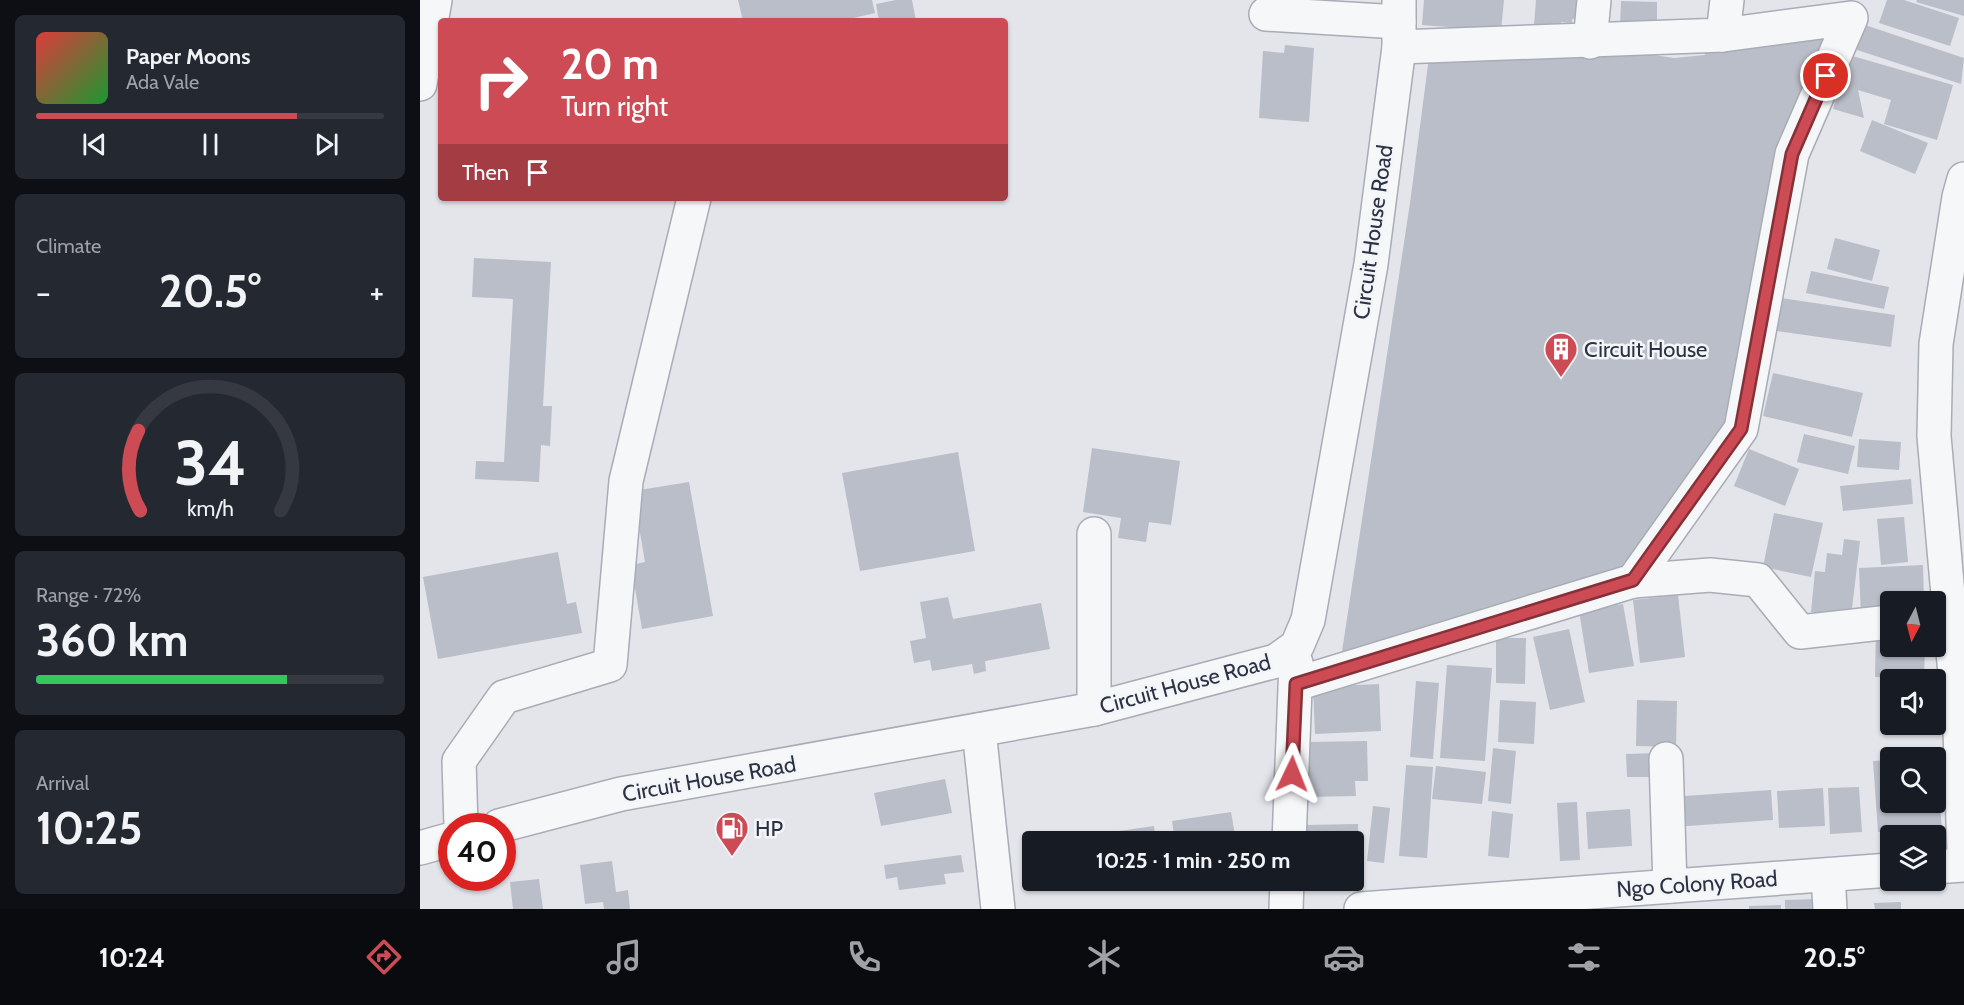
<!DOCTYPE html>
<meta charset="utf-8">
<style>
body{margin:0;font-family:Cabin,sans-serif;background:#242831;color:#f1f3f6;height:100vh;display:flex;flex-direction:column;font-size:22px;white-space:nowrap}
*{box-sizing:border-box;margin:0}
p{font-size:20px;color:#9ea1a6}
.icon{flex:none;width:33px;height:33px;fill:none;stroke:currentColor;stroke-width:2;stroke-linecap:round;stroke-linejoin:round}
.map{position:relative;flex:1;overflow:hidden}
.side{display:flex;flex-direction:column;gap:15px;padding:15px;background:#0d0f14;width:420px}
.side>*{flex:none}
.guide{position:absolute;left:18px;top:18px;width:570px;height:183px;border-radius:6px;box-shadow:0 2px 4px #0004;background:#cd4b54;color:#fff;overflow:hidden}
.needle{width:39px;rotate:187deg}
.buttons{position:absolute;left:1460px;top:591px;display:grid;gap:12px}
.buttons a{display:grid;place-items:center;width:66px;height:66px;border-radius:6px;background:#171b24;box-shadow:0 2px 4px #0004;font-size:30px}
.speed{position:absolute;left:18px;top:813px;display:flex;gap:12px;font-size:30px;font-weight:700;text-align:center}
.speed>*{display:grid;place-content:center;width:78px;height:78px;border-radius:50%;background:#171b24;box-shadow:0 2px 4px #0004;line-height:1}
.speed .limit{border:9px solid #d22;background:#fff;color:#111}
.pin{position:absolute;display:grid;place-items:center;width:51px;height:51px;color:#fff;margin:-26px;border:3px solid #fff;border-radius:50%;box-shadow:0 2px 6px #0007}
.me{position:absolute;width:66px;margin:-33px;rotate:2deg;stroke-linejoin:round;filter:drop-shadow(0 0 4px #0008)}
.turn{display:flex;align-items:center;gap:21px;height:126px;padding:0 24px;font-size:27px}
.turn .icon{width:78px;height:78px;stroke-width:2.5}
.turn b{display:block;font-size:42px;line-height:51px}
.then{display:flex;align-items:center;height:57px;padding:0 24px;background:#0003;gap:12px;font-size:22px}
.big{font-size:45px;font-weight:800;line-height:1.1}
.side .tile{flex:1;display:flex;flex-direction:column;justify-content:center;gap:9px;min-width:0;padding:0 21px;border-radius:9px;background:#242831}
.side .dial{align-items:center;gap:0}
.dial svg{height:156px;overflow:visible;fill:none;stroke:#363941;stroke-width:7;stroke-linecap:round;text-anchor:middle}
.dial text{fill:#f1f3f6;stroke:none}
.song{display:flex;align-items:center;gap:18px}
.cover{width:72px;height:72px;border-radius:9px;background:linear-gradient(135deg,hsl(0 70% 55%),hsl(130 70% 35%))}
.played{height:6px;border-radius:3px;background:linear-gradient(90deg,#cd4b54 75%,#363941 75%)}
.keys{display:flex;justify-content:space-around;direction:ltr}
.heat{display:flex;justify-content:space-between;align-items:center;font-size:33px;direction:ltr}
.charge{height:9px;border-radius:4px;background:linear-gradient(90deg,#34c759 72%,#363941 0)}
.trip{position:absolute;left:602px;top:831px;width:342px;height:60px;border-radius:6px;background:#171b24;box-shadow:0 2px 4px #0004;font-weight:800;line-height:60px;text-align:center}
.dock{display:flex;height:96px;justify-content:space-around;align-items:center;background:#090b0e;color:#9ea1a6}
.dock .icon{width:42px;height:42px}
.dock .current{color:#cd4b54}
.dock b{font-size:27px;color:#f1f3f6}
main{display:flex;flex:1;min-height:0}
.map>svg:first-child{display:block}
</style>
<main>
<section class="side">
<div class="tile">
<div class="song"><i class="cover"></i><div><b>Paper Moons</b><p>Ada Vale</p></div></div>
<div class="played"></div>
<div class="keys"><svg class="icon" aria-label="previous" viewBox="0 0 24 24"><path d="M18 5L8 12l10 7zM5 5v14"/></svg><svg class="icon" aria-label="pause" viewBox="0 0 24 24"><path d="M8 5v14M16 5v14"/></svg><svg class="icon" aria-label="next" viewBox="0 0 24 24"><path d="M6 5l10 7-10 7zM19 5v14"/></svg></div>
</div>
<div class="tile"><p>Climate</p>
<div class="heat"><a>−</a><b class="big">20.5°</b><a>+</a></div>
</div>
<div class="tile dial"><svg viewBox="0 0 100 80">
<path d="M14 69A42 42 0 1 1 86 69"/>
<path d="M14 69A42 42 0 0 1 13 28" stroke="#cd4b54"/>
<text x="50" y="56" font-size="32" font-weight="700">34</text>
<text x="50" y="72" font-size="11">km/h</text>
</svg></div>
<div class="tile"><p>Range · 72%</p><b class="big">360 km</b><div class="charge"></div></div>
<div class="tile"><p>Arrival</p><b class="big">10:25</b></div>
</section>
<div class="map">
<svg width="1544" height="909" viewBox="0 0 1544 909">
<rect width="100%" height="100%" fill="#e3e5eb"/>
<g fill="#babec8">
<path d="M318,0H452L455,13L420,21H323Z"/>
<path d="M476,0H492L496,21H459L456,4Z"/>
<path d="M1004,0H1084L1081,31L1002,25Z"/>
<path d="M1116,0H1161L1159,19H1152V23L1141,22V27L1114,25Z"/>
<path d="M1467,0H1484L1539,18L1530,46L1459,23Z"/>
<path d="M1497,0H1544V16L1496,2Z"/>
<path d="M1201,1L1237,2V29H1200Z"/>
<path d="M1439,23L1544,58L1541,84L1431,48Z"/>
<path d="M1419,29L1304,437L1199,569L921,658L990,203L1009,57L1227,54L1254,58L1285,55L1284,44Z"/>
<path d="M865,45L894,48L889,122L839,118L843,51L864,53Z"/>
<path d="M1429,55L1533,85L1517,140L1464,124L1471,100L1438,90L1444,118L1413,109Z"/>
<path d="M1452,120L1508,143L1495,174L1440,151Z"/>
<path d="M1415,238L1460,250L1452,281L1407,269Z"/>
<path d="M54,258L131,262L123,406H132L130,446L121,445L119,482L55,479L56,461L84,462L93,299L52,297Z"/>
<path d="M1391,271L1469,287L1464,309L1386,293Z"/>
<path d="M1361,298L1475,315L1471,347L1356,331Z"/>
<path d="M1353,373L1443,393L1432,437L1343,416Z"/>
<path d="M1384,434L1435,446L1428,474L1377,462Z"/>
<path d="M1439,439L1481,442L1479,470L1437,467Z"/>
<path d="M672,448L760,461L751,525L729,522L726,542L698,538L701,518L663,512Z"/>
<path d="M1329,449L1379,469L1365,506L1314,486Z"/>
<path d="M538,452L555,551L440,571L422,473Z"/>
<path d="M1491,479L1493,504L1423,511L1420,486Z"/>
<path d="M269,482L293,616L222,629L211,565L225,562L213,491Z"/>
<path d="M1354,513L1403,523L1391,577L1343,567Z"/>
<path d="M1484,517L1488,562L1461,565L1457,519Z"/>
<path d="M1424,539L1440,541L1431,617L1391,612L1395,571L1405,572L1407,553L1422,555Z"/>
<path d="M138,552L147,604L156,602L162,633L18,659L3,577Z"/>
<path d="M1503,565L1504,602H1470V616L1441,617L1439,568Z"/>
<path d="M1258,595L1265,657L1220,663L1213,600Z"/>
<path d="M528,597L533,619L621,603L630,649L565,661L566,671L554,674L552,664L512,671L510,660L494,663L490,641L506,638L500,602Z"/>
<path d="M1203,604L1214,666L1169,673L1159,611Z"/>
<path d="M1456,627H1470V646H1505L1504,678L1455,677Z"/>
<path d="M1149,629L1165,702L1130,710L1113,637Z"/>
<path d="M1076,638H1106L1105,684L1076,683Z"/>
<path d="M1027,665L1072,668L1065,761L1020,758Z"/>
<path d="M996,681L1019,683L1013,759L990,757Z"/>
<path d="M959,684L961,731L895,734L893,687Z"/>
<path d="M1080,700L1116,702L1114,744L1078,742Z"/>
<path d="M1217,700L1257,701L1256,747L1216,746Z"/>
<path d="M947,741L948,781H935L936,796L888,797L887,742Z"/>
<path d="M1073,748L1096,751L1091,804L1068,801Z"/>
<path d="M1237,753L1238,777H1207L1206,754Z"/>
<path d="M1515,754L1522,829L1458,832L1453,761L1470,760V802H1515Z"/>
<path d="M986,765L1013,767L1007,858L979,856Z"/>
<path d="M1016,766L1066,772L1062,804L1012,799Z"/>
<path d="M525,779L532,813L461,826L454,793Z"/>
<path d="M1439,787L1442,832L1410,834L1408,788Z"/>
<path d="M1403,788L1405,826L1359,828L1357,791Z"/>
<path d="M1351,790L1353,820L1253,827L1251,797Z"/>
<path d="M1157,802L1160,860L1140,861L1137,803Z"/>
<path d="M953,806L970,808L964,863L947,861Z"/>
<path d="M1210,809L1212,846L1168,849L1166,812Z"/>
<path d="M1072,811L1093,814L1089,858L1068,856Z"/>
<path d="M811,812L815,835L799,837L800,842H755L752,821Z"/>
<path d="M938,824L939,873L933,874V842H884V825Z"/>
<path d="M734,826L736,842H679L678,834Z"/>
<path d="M541,855L544,872L524,874L526,884L479,890L477,877L466,879L464,865Z"/>
<path d="M192,861L196,892L208,890L210,909H184L183,902L165,904L160,865Z"/>
<path d="M119,879L123,909H93L90,882Z"/>
<path d="M1396,899V909H1365V900Z"/>
<path d="M1481,902V909H1455L1454,903Z"/>
<path d="M1361,905V909H1329V906Z"/>
</g>
<g fill="none" stroke-linecap="round" stroke-linejoin="round">
<defs>
<g id="minor">
<path d="M846,14L979,22"/>
<path d="M1170,42L1174,0"/>
<path d="M979,47L1303,35L1307,0"/>
<path d="M0,84L15,0"/>
<path d="M1544,179L1539,197L1516,344L1514,436L1540,731L1544,852"/>
<path d="M674,534V709"/>
<path d="M1213,581L1290,575L1338,580L1380,632L1470,622"/>
<path d="M876,684L1213,581L1321,429L1372,154L1431,18L1303,35"/>
<path d="M559,730L578,909"/>
<path d="M1246,759L1250,886"/>
<path d="M41,826L39,761L84,697L190,665L206,481L274,198"/>
<path d="M79,826L201,794L674,709L856,661L877,646L888,620L951,264L979,47V0"/>
<path d="M869,842L876,663"/>
<path d="M0,848L32,839"/>
<path d="M1515,867L1544,865"/>
<path d="M1408,875L1410,909"/>
<path d="M866,909L867,880"/>
<path d="M941,909L1470,870"/>
</g>
</defs>
<use href="#minor" stroke="#a8acb5" stroke-width="36"/>
<use href="#minor" stroke="#f6f7f9" stroke-width="33"/>
</g>
<g fill="none" stroke-linecap="round" stroke-linejoin="round">
<defs>
<path id="route" d="M872,774L876,684L1213,580L1321,429L1372,154L1406,76"/>
</defs>
<use href="#route" stroke="#853137" stroke-width="15"/>
<use href="#route" stroke="#cd4b54" stroke-width="10"/>
</g>
<defs>
<symbol id="building-pin" viewBox="-11 -11 22 30"><path d="M0 17L-7.5 6A9.5 9.5 0 1 1 7.5 6Z" fill="#cd4b54" stroke="#f3f5f8"/><path d="M-4-6H4V6H1V3H-1V6H-4ZM-2.5-4.3h1.7v1.8h-1.7ZM.8-4.3h1.7v1.8H.8ZM-2.5-1h1.7V.8h-1.7ZM.8-1h1.7V.8H.8Z" fill="#fff"/></symbol>
<symbol id="fuel-pin" viewBox="-11 -11 22 30"><path d="M0 17L-7.5 6A9.5 9.5 0 1 1 7.5 6Z" fill="#cd4b54" stroke="#f3f5f8"/><path d="M-5.5-6h7V0h2V4h1.3V-2.5L3-4.5l.8-.8L6-3V5H2.5V1h-1V6h-7ZM-4.2-4.7v3.2H.2V-4.7Z" fill="#fff"/></symbol>
</defs>
<g fill-rule="evenodd">
<use href="#building-pin" x="1122" y="330" width="38" height="52"/>
<use href="#fuel-pin" x="293" y="809" width="38" height="52"/>
</g>
<g text-anchor="middle" dominant-baseline="central" stroke-width="5" stroke-linejoin="round" paint-order="stroke">
<g font-size="22" fill="#2b3243" stroke="#f3f5f8">
<text transform="translate(953 232) rotate(-82)">Circuit House Road</text>
<text transform="translate(765 684) rotate(-15)">Circuit House Road</text>
<text transform="translate(289 779) rotate(-10)">Circuit House Road</text>
<text transform="translate(1277 884) rotate(-4)">Ngo Colony Road</text>
</g>
<g font-size="22" fill="#2b3243" stroke="#f3f5f8" text-anchor="start">
<text x="1164" y="349">Circuit House</text>
<text x="335" y="828">HP</text>
</g>
</g>
</svg>
<div class="buttons">
<a><svg class="needle" viewBox="-14 -14 28 28"><path d="M0-13l5 13h-10z" fill="#e53935"/><path d="M0 13l5-13h-10z" fill="#9ea1a6"/></svg></a>
<a><svg class="icon" aria-label="sound" viewBox="0 0 24 24"><path d="M4 9h4l5-4v14l-5-4H4zM17 9q2 3 0 6"/></svg></a>
<a><svg class="icon" aria-label="search" viewBox="0 0 24 24"><circle cx="10" cy="10" r="6"/><path d="M15 15l6 6"/></svg></a>
<a><svg class="icon" aria-label="layers" viewBox="0 0 24 24"><path d="M12 4l9 5-9 5-9-5zM3 14l9 5 9-5"/></svg></a>
</div>
<div class="speed"><div class="limit">40</div></div>
<div class="pin" style="left:1406px;top:76px;background:#d93025"><svg class="icon" aria-label="arrive" viewBox="0 0 24 24"><path d="M6 21V4h12l-3 4 3 4H6"/></svg></div>
<svg class="me" style="left:872px;top:774px" viewBox="-20 -20 40 40"><path d="M0-17L14 15 0 8-14 15z" fill="#cd4b54" stroke="#fff" stroke-width="4"/></svg>
<div class="trip">10:25 · 1 min · 250 m</div>
<div class="guide">
<div class="turn"><svg class="icon" aria-label="right" viewBox="0 0 24 24"><path d="M7 20v-9h11M14 6l5 5-5 5"/></svg><div><b>20 m</b>Turn right</div></div>
<div class="then">Then<svg class="icon" aria-label="arrive" viewBox="0 0 24 24"><path d="M6 21V4h12l-3 4 3 4H6"/></svg></div>
</div>
</div>
</main>
<nav class="dock">
<b>10:24</b>
<svg class="icon current" aria-label="directions" viewBox="0 0 24 24"><path d="M12 3l9 9-9 9-9-9zM9 14v-3h6M13 9l2 2-2 2"/></svg>
<svg class="icon" aria-label="music" viewBox="0 0 24 24"><path d="M9 18V5l10-2v13"/><circle cx="6" cy="18" r="3"/><circle cx="16" cy="16" r="3"/></svg>
<svg class="icon" aria-label="phone" viewBox="0 0 24 24"><path d="M5 4h4l2 5-3 2q2 4 5 5l2-3 5 2v4C11 20 4 13 5 4z"/></svg>
<svg class="icon" aria-label="climate" viewBox="0 0 24 24"><path d="M12 3v18M4 7l16 10M4 17L20 7"/></svg>
<svg class="icon" aria-label="car" viewBox="0 0 24 24"><path d="M5 17H2v-5l4-1 3-4h7l3 4 3 1v5h-3M9 17h6M6 11h13"/><circle cx="7" cy="17" r="2"/><circle cx="17" cy="17" r="2"/></svg>
<svg class="icon" aria-label="filters" viewBox="0 0 24 24"><path d="M4 7h16M4 17h16"/><circle cx="9" cy="7" r="2"/><circle cx="15" cy="17" r="2"/></svg>
<b>20.5°</b>
</nav>
